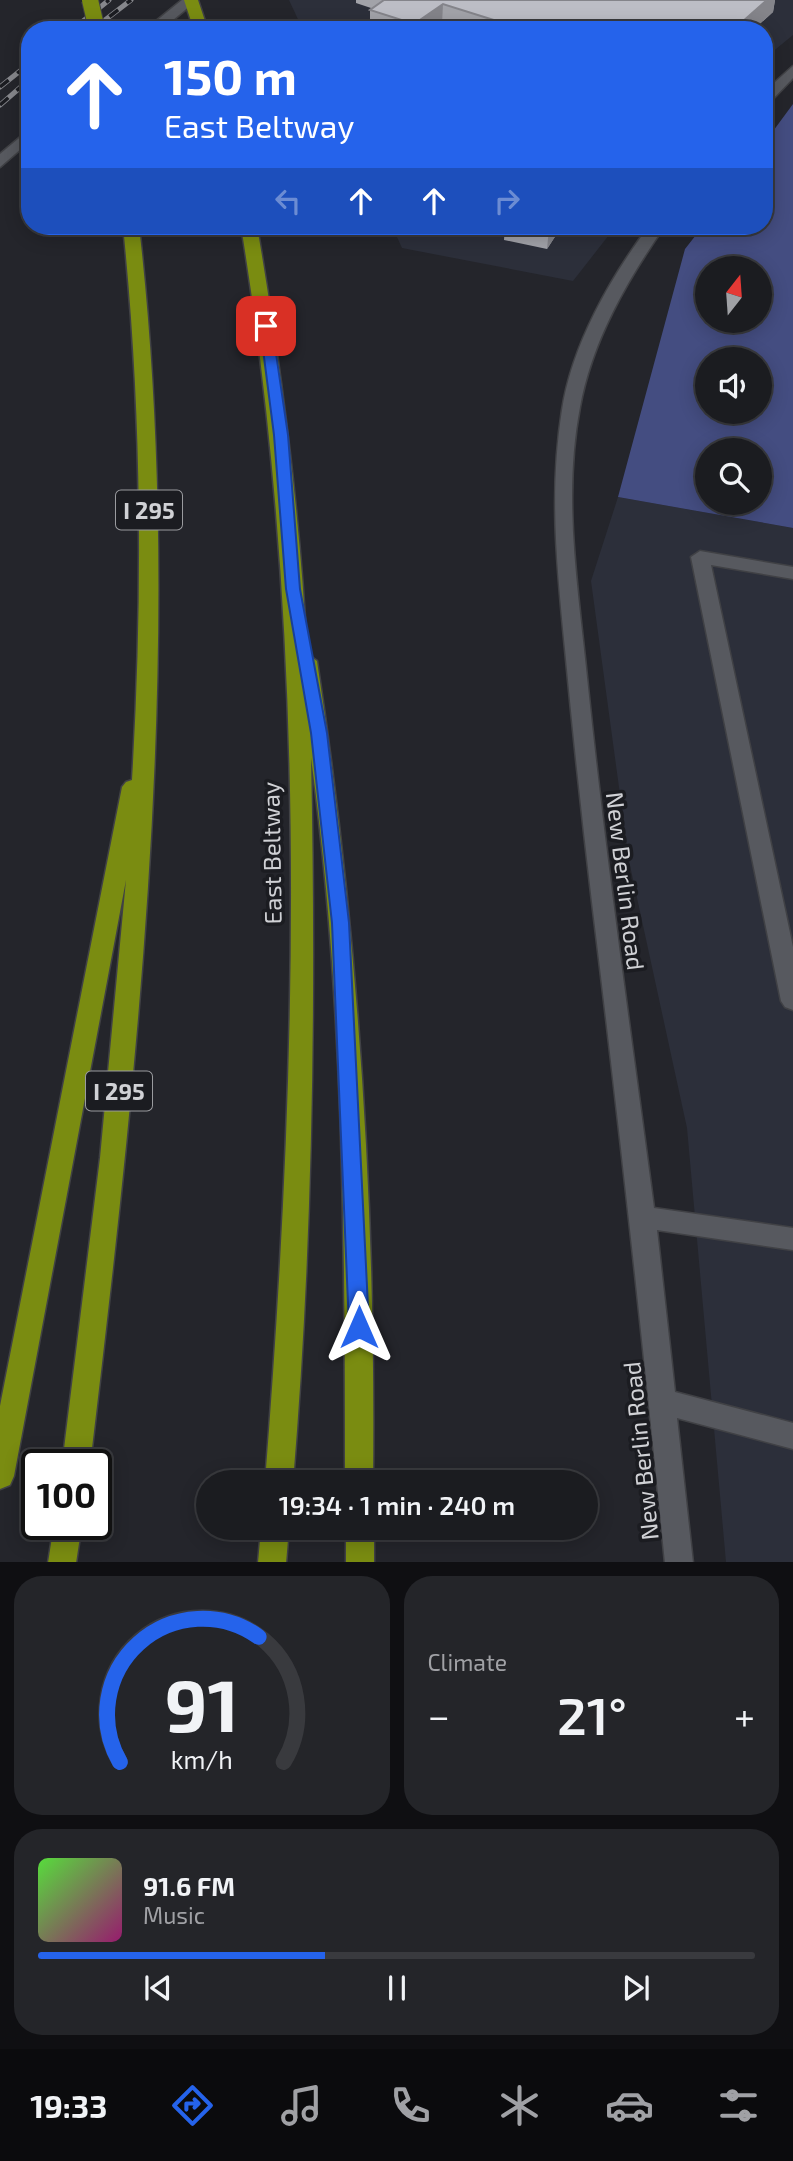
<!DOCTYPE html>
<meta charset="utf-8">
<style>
body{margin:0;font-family:"Exo 2",sans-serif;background:#242529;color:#f1f3f6;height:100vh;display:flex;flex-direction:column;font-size:26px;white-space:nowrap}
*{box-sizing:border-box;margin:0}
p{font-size:23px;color:#a0a1a5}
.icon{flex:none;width:38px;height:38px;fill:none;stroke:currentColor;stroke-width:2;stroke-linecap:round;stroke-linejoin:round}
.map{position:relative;height:1562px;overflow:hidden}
.panel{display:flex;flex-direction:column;gap:14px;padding:14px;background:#0f0f12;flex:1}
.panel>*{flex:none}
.hud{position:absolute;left:21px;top:21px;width:752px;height:214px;border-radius:28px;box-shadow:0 4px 18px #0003,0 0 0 2px #393a3e;background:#2563eb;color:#fff;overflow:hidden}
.needle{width:46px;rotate:17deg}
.buttons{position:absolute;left:695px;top:256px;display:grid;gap:14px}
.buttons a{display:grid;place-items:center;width:77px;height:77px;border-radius:50%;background:#1b1c20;box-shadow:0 4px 18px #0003,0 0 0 2px #393a3e;font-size:35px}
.speed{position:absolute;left:21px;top:1449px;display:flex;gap:14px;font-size:35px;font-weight:700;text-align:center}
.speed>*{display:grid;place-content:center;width:91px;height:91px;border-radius:50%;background:#1b1c20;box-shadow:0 4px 18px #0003,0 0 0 2px #393a3e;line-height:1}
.speed .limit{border:4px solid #111;border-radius:10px;background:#fff;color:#111}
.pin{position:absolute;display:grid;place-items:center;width:60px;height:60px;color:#fff;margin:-30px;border-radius:14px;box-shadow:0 4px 10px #0006}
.me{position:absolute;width:77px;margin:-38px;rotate:0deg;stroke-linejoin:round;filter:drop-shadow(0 0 5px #0008)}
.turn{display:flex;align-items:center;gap:24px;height:147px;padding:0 28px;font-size:32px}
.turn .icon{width:91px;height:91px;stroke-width:2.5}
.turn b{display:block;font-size:49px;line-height:60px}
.lanes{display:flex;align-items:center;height:66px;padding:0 28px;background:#0003;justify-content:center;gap:35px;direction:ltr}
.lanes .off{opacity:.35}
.big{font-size:52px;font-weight:600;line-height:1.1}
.panel .tile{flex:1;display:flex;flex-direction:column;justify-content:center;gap:10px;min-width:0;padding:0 24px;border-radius:28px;background:#242529}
.panel .dial{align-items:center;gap:0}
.dial svg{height:182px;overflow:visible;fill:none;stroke:#393a3e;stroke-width:7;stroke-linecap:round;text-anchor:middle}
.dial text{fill:#f1f3f6;stroke:none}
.song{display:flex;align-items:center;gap:21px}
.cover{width:84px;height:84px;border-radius:10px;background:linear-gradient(135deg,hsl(110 70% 55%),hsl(320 70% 35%))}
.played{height:7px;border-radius:4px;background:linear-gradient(90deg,#2563eb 40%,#393a3e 40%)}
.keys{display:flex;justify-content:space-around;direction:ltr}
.heat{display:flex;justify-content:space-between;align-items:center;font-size:38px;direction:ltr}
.panel .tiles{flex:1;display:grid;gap:14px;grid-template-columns:1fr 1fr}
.tile:last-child{grid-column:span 2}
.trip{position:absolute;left:196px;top:1470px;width:402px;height:70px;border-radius:35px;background:#1b1c20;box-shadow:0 4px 18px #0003,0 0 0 2px #393a3e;font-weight:600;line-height:70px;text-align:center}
.menu{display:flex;height:112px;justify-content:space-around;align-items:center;background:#0b0b0d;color:#a0a1a5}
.menu .icon{width:49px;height:49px}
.menu .active{color:#2563eb}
.menu b{font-size:32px;color:#f1f3f6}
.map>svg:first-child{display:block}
</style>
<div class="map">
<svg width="793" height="1563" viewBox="0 0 793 1563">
<rect width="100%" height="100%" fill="#24252b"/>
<g fill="#2c2f3a">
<path d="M289,0H793V35L765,58V30H303Z"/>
<path d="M392,226H616L573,281L402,248Z"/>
<path d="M618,497L793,528V1562H726L687,1128L629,861L591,581Z"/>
</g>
<path fill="#444d81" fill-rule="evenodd" d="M793,104V528L618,497L685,249L703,226H765V142ZM707,268H760V320H707ZM707,359H760V411H707ZM707,450H760V502H707Z"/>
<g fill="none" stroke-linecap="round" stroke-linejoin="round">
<defs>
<g id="minor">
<path d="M182,0H197L161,30H145Z"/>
<path d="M793,66V78L770,102L765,103V91Z"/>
<path d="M30,129V141L0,167V154Z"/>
<path d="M649,226H665C627,280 592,341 580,407C562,500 579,594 588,687C606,861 631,1034 654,1208L793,1228V1250L657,1230L675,1392L793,1423V1449L677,1418L693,1563H665C643,1342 619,1122 592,902C582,818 573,734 565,649C557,567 549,493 562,410C572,345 610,278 649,226Z"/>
<path d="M700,551L793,567V579L711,565L793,947V1010L785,1007L781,1001L691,557Z"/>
</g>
<g id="highway">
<path d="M184,0H198L208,30H194Z"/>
<path d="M123,226H139C186,638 139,1055 90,1465H62L100,1158L126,880L14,1476L10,1485L0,1489V1406L122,787L126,782L132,780C143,595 142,410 123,226Z"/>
<path d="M241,226H257C281,368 300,510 307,654L317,661C358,932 376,1208 373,1482H345C345,1241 344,997 311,758C316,999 313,1242 293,1482H265C298,1064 309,641 241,226Z"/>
<path d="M54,1524H82L76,1563H48Z"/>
<path d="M261,1528H289L286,1563H258Z"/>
<rect x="346" y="1528" width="28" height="35"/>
</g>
</defs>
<use href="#minor" stroke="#404145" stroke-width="3"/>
<use href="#highway" stroke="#404145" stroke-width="3"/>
<use href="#minor" fill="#57595f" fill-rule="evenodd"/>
<use href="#highway" fill="#7a8c11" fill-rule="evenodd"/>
<defs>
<g id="rail">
<path d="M72,30L109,0"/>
<path d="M92,30L131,0"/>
<path d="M0,87L30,63"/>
<path d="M0,105L30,79"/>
</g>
</defs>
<use href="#rail" stroke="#86878c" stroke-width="5"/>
<use href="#rail" stroke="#1b1c21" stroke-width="3.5" stroke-dasharray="11" stroke-linecap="butt"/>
<defs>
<path id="highway-bridge" d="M90,0L97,30"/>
</defs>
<use href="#highway-bridge" stroke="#404145" stroke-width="18" stroke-linecap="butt"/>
<use href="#highway-bridge" stroke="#7a8c11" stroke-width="16"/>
</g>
<g fill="#a2a3a9">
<path d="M356,0H775L773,12L753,30H460L442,24L434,30H370V10L371,8L356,3Z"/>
<path d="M505,226H562L547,249L504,240Z"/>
</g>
<g fill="#84848a">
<path d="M767,0H775L773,12L753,30H733Z"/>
<path d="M443,4L442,24L434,30H414V24Z"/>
<path d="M550,226H562L547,249L549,228Z"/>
</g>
<path fill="#bcbdc5" stroke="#84848a" stroke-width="2" d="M384,0H767L733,30H517L519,28L443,4L414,24L370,10Z"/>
<path fill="#2563eb" stroke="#184099" stroke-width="2" d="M266,322L272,326L288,435L300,589L327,733L349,923L369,1327L366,1333L359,1336L352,1333L349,1327L332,923L311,733L286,589L274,435L260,326Z"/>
<g text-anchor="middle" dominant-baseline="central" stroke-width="7" stroke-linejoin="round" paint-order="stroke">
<g fill="#1b1c21" stroke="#9a9b9f" stroke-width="2">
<rect x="116" y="490.5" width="66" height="39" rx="5"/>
<rect x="86" y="1071.5" width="66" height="39" rx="5"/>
</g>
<g font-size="23" font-weight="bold" fill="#d0d1d5">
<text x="149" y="510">I 295</text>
<text x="119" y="1091">I 295</text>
</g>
<g font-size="24" fill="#d0d1d5" stroke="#1b1c21">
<text transform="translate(271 853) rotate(-91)">East Beltway</text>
<text transform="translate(626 881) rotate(83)">New Berlin Road</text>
<text transform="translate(640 1451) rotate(-96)">New Berlin Road</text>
</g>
</g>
</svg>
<div class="buttons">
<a><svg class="needle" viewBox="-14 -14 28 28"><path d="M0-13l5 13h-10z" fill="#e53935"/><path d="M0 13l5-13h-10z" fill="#a0a1a5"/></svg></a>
<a><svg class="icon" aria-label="sound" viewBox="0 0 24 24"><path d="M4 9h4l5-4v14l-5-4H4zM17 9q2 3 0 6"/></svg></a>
<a><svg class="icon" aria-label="search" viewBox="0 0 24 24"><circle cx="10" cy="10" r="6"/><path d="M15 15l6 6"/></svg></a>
</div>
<div class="speed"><div class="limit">100</div></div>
<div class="pin" style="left:266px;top:326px;background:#d93025"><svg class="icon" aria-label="arrive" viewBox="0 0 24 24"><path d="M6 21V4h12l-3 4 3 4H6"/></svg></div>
<svg class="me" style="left:359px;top:1327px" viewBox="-20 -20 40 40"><path d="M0-17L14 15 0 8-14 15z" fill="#2563eb" stroke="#fff" stroke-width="4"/></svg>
<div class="trip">19:34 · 1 min · 240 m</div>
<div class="hud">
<div class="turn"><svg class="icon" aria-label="ahead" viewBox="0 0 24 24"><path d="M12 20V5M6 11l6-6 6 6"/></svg><div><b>150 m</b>East Beltway</div></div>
<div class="lanes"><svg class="icon off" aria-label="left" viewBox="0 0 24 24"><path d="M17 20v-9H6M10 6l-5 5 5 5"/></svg><svg class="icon" aria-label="ahead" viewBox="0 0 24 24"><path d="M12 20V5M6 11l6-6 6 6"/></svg><svg class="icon" aria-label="ahead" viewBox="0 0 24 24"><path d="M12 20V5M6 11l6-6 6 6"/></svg><svg class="icon off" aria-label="right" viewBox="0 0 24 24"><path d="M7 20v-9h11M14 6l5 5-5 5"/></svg></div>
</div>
</div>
<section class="panel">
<div class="tiles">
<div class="tile dial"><svg viewBox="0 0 100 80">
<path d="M14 69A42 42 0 1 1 86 69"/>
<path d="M14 69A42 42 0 0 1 75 14" stroke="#2563eb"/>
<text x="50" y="56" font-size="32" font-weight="700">91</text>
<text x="50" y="72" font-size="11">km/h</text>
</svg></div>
<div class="tile"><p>Climate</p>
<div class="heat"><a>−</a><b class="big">21°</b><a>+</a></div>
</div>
<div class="tile">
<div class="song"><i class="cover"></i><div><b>91.6 FM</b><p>Music</p></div></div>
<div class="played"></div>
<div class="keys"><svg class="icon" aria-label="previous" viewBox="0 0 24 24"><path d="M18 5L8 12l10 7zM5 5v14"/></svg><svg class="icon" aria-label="pause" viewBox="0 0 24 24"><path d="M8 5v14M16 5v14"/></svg><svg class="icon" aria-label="next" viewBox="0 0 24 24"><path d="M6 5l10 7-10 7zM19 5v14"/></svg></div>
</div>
</div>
</section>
<nav class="menu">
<b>19:33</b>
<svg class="icon active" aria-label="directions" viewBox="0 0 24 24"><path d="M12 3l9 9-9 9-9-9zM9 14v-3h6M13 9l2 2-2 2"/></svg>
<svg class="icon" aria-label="music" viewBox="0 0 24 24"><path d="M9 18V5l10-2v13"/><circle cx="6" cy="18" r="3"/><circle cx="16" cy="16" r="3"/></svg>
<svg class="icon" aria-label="phone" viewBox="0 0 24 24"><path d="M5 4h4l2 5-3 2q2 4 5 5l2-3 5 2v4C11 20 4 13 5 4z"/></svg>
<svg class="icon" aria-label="climate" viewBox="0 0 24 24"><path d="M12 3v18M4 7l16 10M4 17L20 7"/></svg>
<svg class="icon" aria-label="car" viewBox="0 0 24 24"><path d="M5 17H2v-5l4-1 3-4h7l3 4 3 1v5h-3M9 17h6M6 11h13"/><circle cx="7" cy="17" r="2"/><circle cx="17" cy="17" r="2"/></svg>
<svg class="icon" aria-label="filters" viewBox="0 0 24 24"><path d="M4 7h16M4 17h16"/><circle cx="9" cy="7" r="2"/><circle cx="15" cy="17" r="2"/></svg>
</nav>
